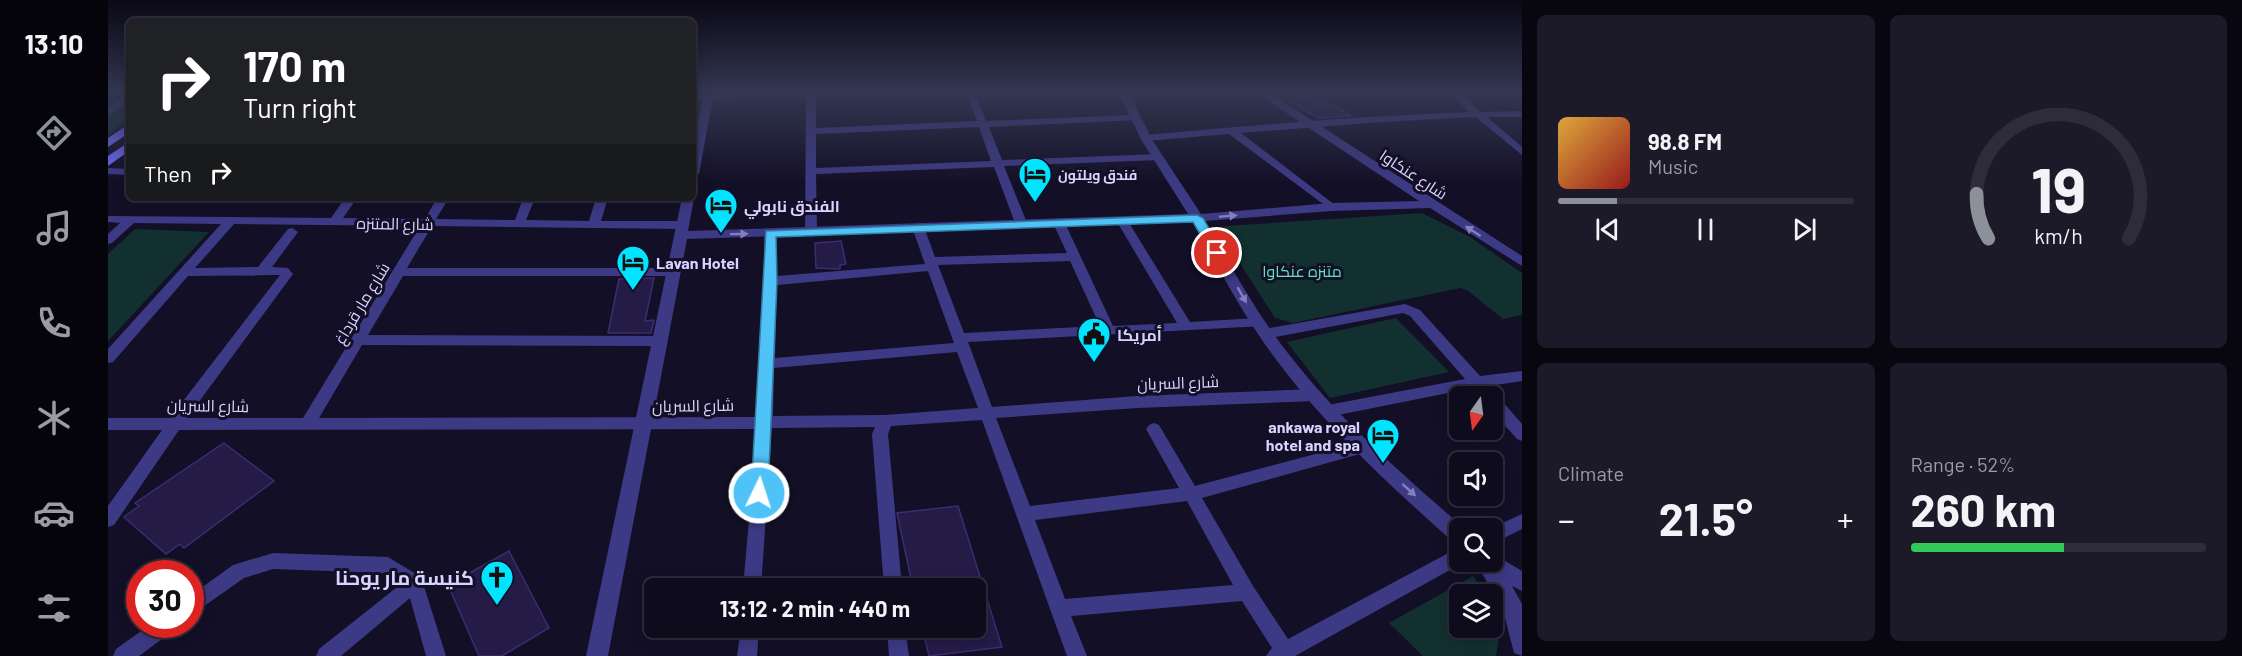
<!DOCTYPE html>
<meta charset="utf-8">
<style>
body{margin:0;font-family:Barlow,Cairo,sans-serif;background:#1c1929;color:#f1f3f6;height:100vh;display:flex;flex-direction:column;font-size:22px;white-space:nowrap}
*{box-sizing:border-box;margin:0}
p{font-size:20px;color:#9b9ba3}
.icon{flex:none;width:33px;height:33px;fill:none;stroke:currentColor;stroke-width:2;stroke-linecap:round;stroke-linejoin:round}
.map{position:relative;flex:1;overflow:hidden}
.drawer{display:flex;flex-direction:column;gap:15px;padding:15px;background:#08060f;width:720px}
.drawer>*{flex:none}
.banner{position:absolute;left:18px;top:18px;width:570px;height:183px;border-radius:9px;box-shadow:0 3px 15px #0003,0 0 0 2px #2e2b3b;background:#202124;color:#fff;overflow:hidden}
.needle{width:39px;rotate:194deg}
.fabs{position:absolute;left:1341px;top:386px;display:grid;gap:12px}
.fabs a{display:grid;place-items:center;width:54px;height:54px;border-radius:9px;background:#0e0b1c;box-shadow:0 3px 15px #0003,0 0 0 2px #2e2b3b;font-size:30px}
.speed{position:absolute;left:18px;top:560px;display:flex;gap:12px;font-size:30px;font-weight:700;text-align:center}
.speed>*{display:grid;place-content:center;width:78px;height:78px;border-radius:50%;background:#0e0b1c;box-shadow:0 3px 15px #0003,0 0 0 2px #2e2b3b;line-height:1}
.speed .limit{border:9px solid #d22;background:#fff;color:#111}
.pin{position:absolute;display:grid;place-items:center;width:51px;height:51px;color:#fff;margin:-26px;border:3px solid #fff;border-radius:50%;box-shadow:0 2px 6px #0007}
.me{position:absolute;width:66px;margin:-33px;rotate:4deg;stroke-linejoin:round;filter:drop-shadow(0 0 4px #0008)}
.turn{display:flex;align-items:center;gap:21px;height:126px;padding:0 18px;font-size:27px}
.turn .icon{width:78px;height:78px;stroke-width:2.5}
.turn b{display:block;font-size:42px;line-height:51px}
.then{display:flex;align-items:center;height:57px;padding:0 18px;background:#0003;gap:12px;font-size:22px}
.big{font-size:45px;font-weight:700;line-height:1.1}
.drawer .widget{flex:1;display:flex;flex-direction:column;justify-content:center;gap:9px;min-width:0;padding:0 21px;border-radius:9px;background:#1c1929}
.drawer .dial{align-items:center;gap:0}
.dial svg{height:156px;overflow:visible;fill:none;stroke:#2e2b3b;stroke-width:7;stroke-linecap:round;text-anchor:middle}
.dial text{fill:#f1f3f6;stroke:none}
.song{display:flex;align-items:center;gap:18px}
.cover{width:72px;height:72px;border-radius:9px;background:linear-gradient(135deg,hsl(40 70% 55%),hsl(0 70% 35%))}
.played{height:6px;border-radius:3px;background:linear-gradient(90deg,#8c9099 20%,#2e2b3b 20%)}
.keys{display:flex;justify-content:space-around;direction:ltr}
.heat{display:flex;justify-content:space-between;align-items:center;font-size:33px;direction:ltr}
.charge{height:9px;border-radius:4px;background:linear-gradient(90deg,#34c759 52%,#2e2b3b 0)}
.drawer .tiles{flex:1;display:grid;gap:15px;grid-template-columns:repeat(2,1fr)}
.trip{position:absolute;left:536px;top:578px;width:342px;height:60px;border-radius:9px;background:#0e0b1c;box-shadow:0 3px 15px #0003,0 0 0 2px #2e2b3b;font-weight:700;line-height:60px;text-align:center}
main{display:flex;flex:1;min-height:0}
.tabs{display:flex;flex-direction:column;width:108px;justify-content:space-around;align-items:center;background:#06040b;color:#9b9ba3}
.tabs .icon{width:42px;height:42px}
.tabs .on{color:#8c9099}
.tabs b{font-size:27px;color:#f1f3f6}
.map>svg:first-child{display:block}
</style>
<main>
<nav class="tabs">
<b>13:10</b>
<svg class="icon on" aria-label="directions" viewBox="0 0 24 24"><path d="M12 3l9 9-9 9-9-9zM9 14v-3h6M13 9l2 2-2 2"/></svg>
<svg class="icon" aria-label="music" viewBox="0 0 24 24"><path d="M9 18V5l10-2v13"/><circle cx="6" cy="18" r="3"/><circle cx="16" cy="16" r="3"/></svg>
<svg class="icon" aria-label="phone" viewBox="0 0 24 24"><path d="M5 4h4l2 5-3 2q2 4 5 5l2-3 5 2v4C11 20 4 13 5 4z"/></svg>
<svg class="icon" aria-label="climate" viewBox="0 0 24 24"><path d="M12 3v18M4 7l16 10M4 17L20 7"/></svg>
<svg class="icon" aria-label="car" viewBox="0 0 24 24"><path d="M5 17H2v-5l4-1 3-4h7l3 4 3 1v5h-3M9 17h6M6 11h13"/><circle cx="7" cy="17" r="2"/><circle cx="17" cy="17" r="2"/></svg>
<svg class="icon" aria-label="filters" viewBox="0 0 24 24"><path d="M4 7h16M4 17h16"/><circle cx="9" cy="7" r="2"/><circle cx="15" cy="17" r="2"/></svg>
</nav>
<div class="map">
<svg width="1414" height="656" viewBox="0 0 1414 656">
<rect width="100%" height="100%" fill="#130f26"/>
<g fill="#12302f">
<path d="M21,99V118L0,136V116Z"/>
<path d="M1314,213L1362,237L1414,273V315L1395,319L1359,290L1352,288L1185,323L1167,318L1111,231L1118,226Z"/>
<path d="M27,229L101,232L0,341V254Z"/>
<path d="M1288,318L1341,372L1222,398L1179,342Z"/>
<path d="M1365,576L1378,594H1352V627H1384L1385,602C1395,616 1391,639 1388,656H1315L1281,623Z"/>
</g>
<g fill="#241b47" stroke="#3b2d73" stroke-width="1.5">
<path d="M1202,96L1218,106L1226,105L1244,116L1210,118L1180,100Z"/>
<path d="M733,241L738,264L732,265V269L708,268L707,243Z"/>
<path d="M546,278L537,321L546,320L543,333H500L511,279Z"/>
<path d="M116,443L166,481L76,548L72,544L58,554L16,517L31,506L27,503Z"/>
<path d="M850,506L894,647L821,656L814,627H867V588H805L789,513Z"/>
<path d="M401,551L441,628L394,656H371L340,585Z"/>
</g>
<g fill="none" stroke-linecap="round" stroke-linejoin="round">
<g fill="#3d3a85" fill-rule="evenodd">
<path d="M708,92V128L869,121L858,92H867L878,121L1025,115L1028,116V120L881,127L894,160L1051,154L1056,157L1051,160L896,166L919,223L913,226L907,223L886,167L708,174L709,233L703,237L697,233L698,95L585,99V93ZM871,127L883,161L708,168V134Z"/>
<path d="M1340,92H1350L1373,112L1414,111V117H1379L1414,147V155L1368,117L1273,122L1133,133L1227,205V209L1223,210L1121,134L1038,141L1033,138L1038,135C1146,125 1253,116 1361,112Z"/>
<path d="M21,93V101L0,115V107Z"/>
<path d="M0,168L21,169V175L0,174Z"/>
<path d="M237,198H249L235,218L317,219L329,198H341L328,219L407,220L415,198H427L418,220L481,221L488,198H500L493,221H575L581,225L575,229L324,226L299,268H565L571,272L565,276H295L260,335L551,336L558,341L551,346L254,345L211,418L650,417L657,281L656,234L662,230L668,234L669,276L817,264L804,227L810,223L816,227L827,257L959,253L944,221L950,218L956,221L1005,326L1069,323L1008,220L1010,218H1018L1082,322L1150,318L1157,323L1155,326L860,342L884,407L1029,396L1206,389L1211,391L1213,395L1211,399L1206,401L1029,408L888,418L922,506L1071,488L1038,429L1041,425L1046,423L1051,425L1087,486L1253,442L1259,444L1261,448L1259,452L1094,498L1145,586L1180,639L1346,550L1352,548V561H1358L1187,656H1158L1164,648L1134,601L963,616L979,656H959L874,420L783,426L780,434L794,588H776L764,434L767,427L664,428L653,588H635L649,429L71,430L6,525L0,527V506L54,430H0V418H62L172,275L80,276L5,362L0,363V349L113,224L26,223L4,243L0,244V234L12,223L0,222V216L223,218ZM126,224L312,226L195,418H79L185,274L180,268L164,267L190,232L184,228L180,229L150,267L87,268ZM962,261L992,326L856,333L830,265ZM820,271L846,343L667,358L669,285ZM849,352L870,408L777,415L665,416L666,368ZM1079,501L1125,585L957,599L927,520Z"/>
<path d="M1297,304L1312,310L1372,376L1414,371V381L1381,386L1414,424V441L1409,439L1384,411V396H1372L1365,388L1220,417L1215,415L1213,411L1215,407L1220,405L1357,379L1302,316L1295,313L1157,339L1150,334L1157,329Z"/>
<path d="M1414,514V529L1384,544V528Z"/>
<path d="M165,553L280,557L313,577L338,656H318L302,598L233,656H208L211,649L293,584L277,573L165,569L136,578L82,616V596L125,565Z"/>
<path d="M43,624H68L66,630L31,656H5L8,649Z"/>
<path d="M633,627H651L649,656H629Z"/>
<path d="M779,627H797L801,656H781Z"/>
</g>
<g fill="#3d3a85" fill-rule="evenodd">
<path d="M596,92H606L591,174L585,178V145Z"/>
<path d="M1010,92H1020L1045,141L1093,214L1223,203L1311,201L1147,92H1160L1414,256V266L1322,208L1223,211L1097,221C1124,268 1149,315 1183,357C1233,421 1295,475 1356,528H1352V544L1345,542C1284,487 1223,432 1173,366C1138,321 1112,271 1085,222L579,239L500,656H478L574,198H586L580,231L1080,214L1034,141Z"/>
<path d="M1384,553L1414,571V591L1404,586L1414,604V656L1406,653L1395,610L1367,561H1384Z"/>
</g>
<g fill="#6f6bff" fill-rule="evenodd">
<path d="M21,124V133L0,147V138Z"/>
<path d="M21,142V151L0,166V156Z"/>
</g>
</g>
<defs><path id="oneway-solid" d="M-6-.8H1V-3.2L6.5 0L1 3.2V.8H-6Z" transform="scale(1.5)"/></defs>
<g fill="#837fbc">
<use href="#oneway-solid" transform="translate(1120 216) rotate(-5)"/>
<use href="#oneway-solid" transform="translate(1365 231) rotate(-147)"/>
<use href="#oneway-solid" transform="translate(631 234) rotate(-1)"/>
<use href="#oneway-solid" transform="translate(1134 295) rotate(60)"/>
<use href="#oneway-solid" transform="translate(1301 490) rotate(42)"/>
</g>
<linearGradient id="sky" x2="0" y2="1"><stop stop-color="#0a0815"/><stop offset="0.5" stop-color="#333752"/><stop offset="1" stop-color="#333752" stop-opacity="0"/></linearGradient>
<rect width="1414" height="184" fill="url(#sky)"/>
<path fill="#4fc3f7" stroke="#337fa1" stroke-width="1.5" d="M1089,215L1095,218L1115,253L1113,256H1105L1085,222L668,237L669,281L660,493L657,498H646L643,493L658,231Z"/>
<defs>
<symbol id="hotel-pin" viewBox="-11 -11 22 30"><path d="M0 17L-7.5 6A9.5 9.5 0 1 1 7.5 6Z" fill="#00e5ff" stroke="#130f26"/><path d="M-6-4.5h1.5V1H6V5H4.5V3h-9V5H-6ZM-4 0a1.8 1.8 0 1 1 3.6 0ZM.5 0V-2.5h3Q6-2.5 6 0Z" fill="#111"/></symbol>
<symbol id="civic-pin" viewBox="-11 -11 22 30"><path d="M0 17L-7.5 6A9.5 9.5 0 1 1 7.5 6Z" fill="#00e5ff" stroke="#130f26"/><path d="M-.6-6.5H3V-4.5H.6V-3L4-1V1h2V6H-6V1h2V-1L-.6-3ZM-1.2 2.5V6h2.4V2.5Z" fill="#111"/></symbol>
<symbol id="church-pin" viewBox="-11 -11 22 30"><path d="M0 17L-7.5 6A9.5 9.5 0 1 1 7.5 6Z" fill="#00e5ff" stroke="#130f26"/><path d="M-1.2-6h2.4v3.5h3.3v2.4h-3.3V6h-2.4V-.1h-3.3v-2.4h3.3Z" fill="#111"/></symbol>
</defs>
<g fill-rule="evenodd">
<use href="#hotel-pin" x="908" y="155" width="38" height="52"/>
<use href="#hotel-pin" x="594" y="186" width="38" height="52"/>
<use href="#hotel-pin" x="506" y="243" width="38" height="52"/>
<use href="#civic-pin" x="967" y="315" width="38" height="52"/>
<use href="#hotel-pin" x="1256" y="416" width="38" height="52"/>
<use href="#church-pin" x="370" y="558" width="38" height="52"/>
</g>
<g text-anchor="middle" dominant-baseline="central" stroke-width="6" stroke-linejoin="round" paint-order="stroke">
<g font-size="14" font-weight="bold" fill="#d9d4ff" stroke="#130f26" text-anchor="start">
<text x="950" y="174">فندق ویلتون</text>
</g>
<g font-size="16" fill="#d9d4ff" stroke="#130f26">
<text transform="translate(1306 174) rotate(33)">شارع عنكاوا</text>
<text transform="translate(287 223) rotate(1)">شارع المتنزه</text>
<text transform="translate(253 303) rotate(-59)">شارع مار قرداغ</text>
<text transform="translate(1070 382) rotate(-2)">شارع السريان</text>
<text transform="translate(100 405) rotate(1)">شارع السريان</text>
<text transform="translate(585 405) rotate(-1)">شارع السريان</text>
</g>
<g font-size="16" font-weight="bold" fill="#d9d4ff" stroke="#130f26" text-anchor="start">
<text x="636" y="205">الفندق نابولي</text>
<text x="548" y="262">Lavan Hotel</text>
<text x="1009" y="334">أمريكا</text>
<text x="1252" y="426" text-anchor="end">ankawa royal<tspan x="1252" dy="18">hotel and spa</tspan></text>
</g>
<g font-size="16" fill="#5fe0c0" stroke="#130f26">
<text x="1194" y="270">متنزه عنكاوا</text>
</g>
<g font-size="20" font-weight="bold" fill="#d9d4ff" stroke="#130f26" text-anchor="end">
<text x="366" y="577">كنيسة مار يوحنا</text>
</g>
</g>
</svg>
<div class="fabs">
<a><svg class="needle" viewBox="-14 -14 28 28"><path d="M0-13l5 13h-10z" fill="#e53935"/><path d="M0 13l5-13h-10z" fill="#9b9ba3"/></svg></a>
<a><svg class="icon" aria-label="sound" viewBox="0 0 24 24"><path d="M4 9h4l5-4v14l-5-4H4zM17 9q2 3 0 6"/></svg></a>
<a><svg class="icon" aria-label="search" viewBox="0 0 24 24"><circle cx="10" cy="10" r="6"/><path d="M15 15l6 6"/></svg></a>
<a><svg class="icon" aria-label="layers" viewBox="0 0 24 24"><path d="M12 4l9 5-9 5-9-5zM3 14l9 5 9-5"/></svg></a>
</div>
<div class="speed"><div class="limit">30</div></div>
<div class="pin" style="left:1109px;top:253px;background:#d93025"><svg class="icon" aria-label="arrive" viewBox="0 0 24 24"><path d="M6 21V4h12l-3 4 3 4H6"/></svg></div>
<svg class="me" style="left:651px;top:493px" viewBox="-20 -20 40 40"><circle r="17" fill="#4fc3f7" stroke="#fff" stroke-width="3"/><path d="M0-11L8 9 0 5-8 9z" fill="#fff"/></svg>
<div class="trip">13:12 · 2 min · 440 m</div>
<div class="banner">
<div class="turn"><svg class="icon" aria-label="right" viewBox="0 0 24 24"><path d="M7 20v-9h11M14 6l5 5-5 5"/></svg><div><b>170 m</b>Turn right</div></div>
<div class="then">Then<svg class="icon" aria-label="right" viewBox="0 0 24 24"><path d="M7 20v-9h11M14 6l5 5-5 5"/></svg></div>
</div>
</div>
<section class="drawer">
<div class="tiles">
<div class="widget">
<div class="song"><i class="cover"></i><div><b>98.8 FM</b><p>Music</p></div></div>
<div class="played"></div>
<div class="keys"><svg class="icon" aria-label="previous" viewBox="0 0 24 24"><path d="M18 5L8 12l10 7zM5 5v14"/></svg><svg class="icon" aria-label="pause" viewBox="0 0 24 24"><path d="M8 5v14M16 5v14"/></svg><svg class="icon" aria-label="next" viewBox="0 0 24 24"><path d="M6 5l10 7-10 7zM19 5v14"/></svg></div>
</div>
<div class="widget dial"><svg viewBox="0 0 100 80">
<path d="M14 69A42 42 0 1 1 86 69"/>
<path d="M14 69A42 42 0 0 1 8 46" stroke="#8c9099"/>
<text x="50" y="56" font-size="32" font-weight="700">19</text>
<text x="50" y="72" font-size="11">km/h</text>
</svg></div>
<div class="widget"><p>Climate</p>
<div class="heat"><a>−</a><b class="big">21.5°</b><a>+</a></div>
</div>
<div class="widget"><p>Range · 52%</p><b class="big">260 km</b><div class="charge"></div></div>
</div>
</section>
</main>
